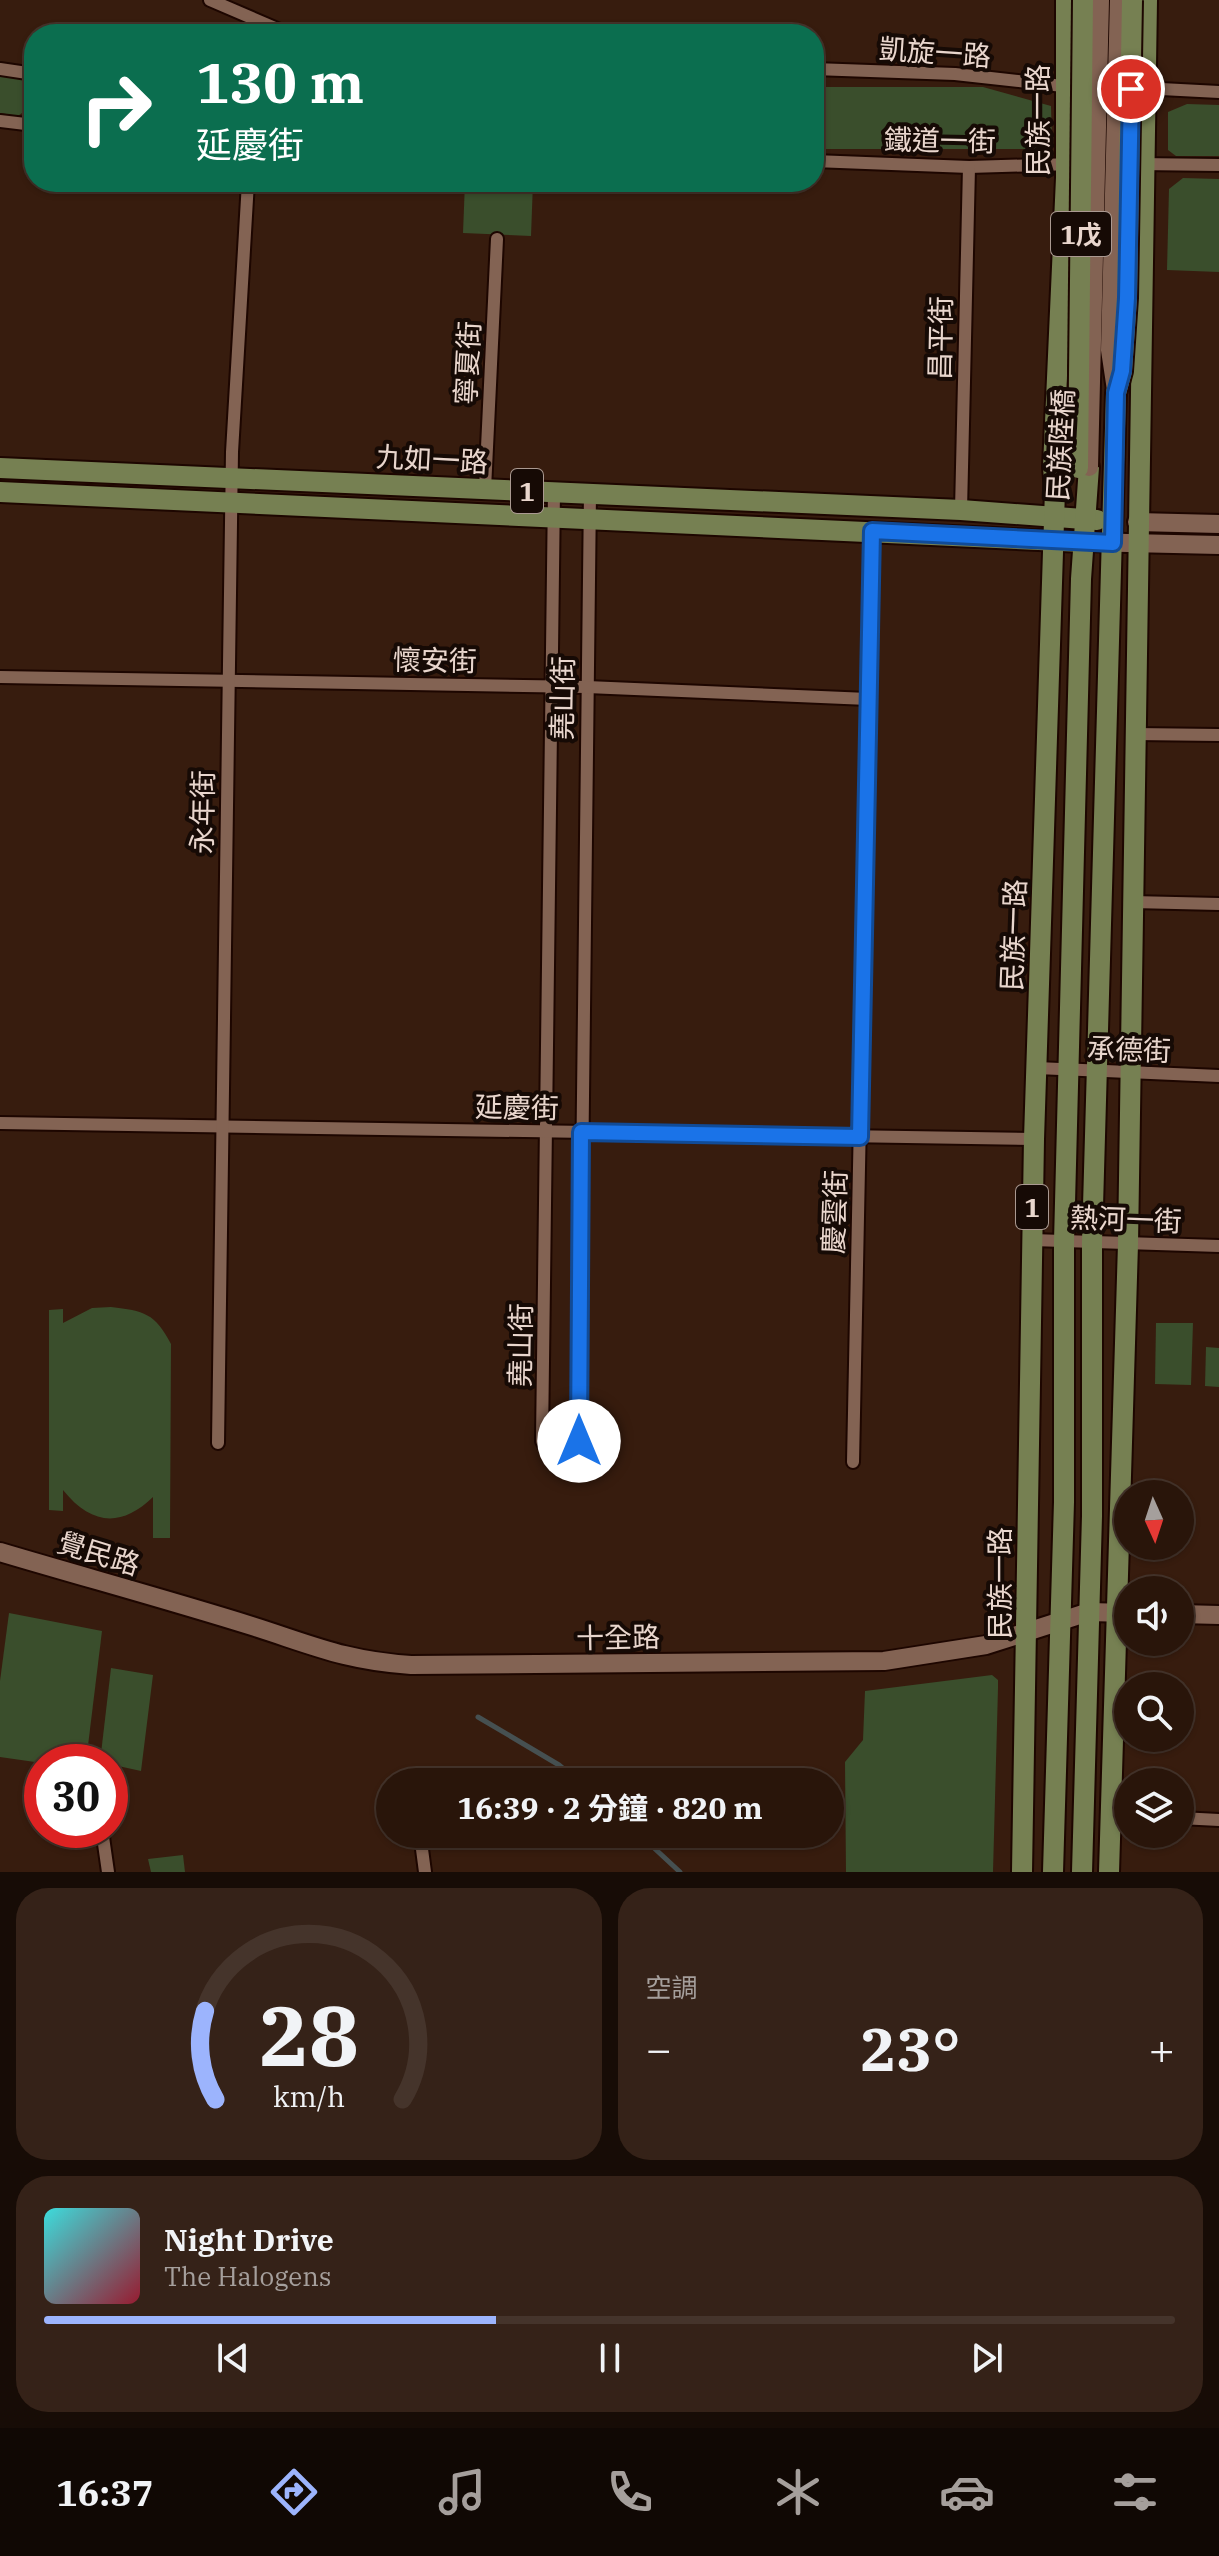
<!DOCTYPE html>
<html lang="zh-TW">
<meta charset="utf-8">
<style>
body{margin:0;font-family:"IBM Plex Serif","Noto Sans TC",serif;background:#352218;color:#f1f3f6;height:100vh;display:flex;flex-direction:column;font-size:30px;white-space:nowrap}
*{box-sizing:border-box;margin:0}
p{font-size:26px;color:#a59f9c}
.icon{flex:none;width:44px;height:44px;fill:none;stroke:currentColor;stroke-width:2;stroke-linecap:round;stroke-linejoin:round}
.map{position:relative;height:1872px;overflow:hidden}
.sheet{display:flex;flex-direction:column;gap:16px;padding:16px;background:#170c06;flex:1}
.sheet>*{flex:none}
.guide{position:absolute;left:24px;top:24px;width:800px;height:168px;border-radius:32px;box-shadow:0 2px 6px #0004,0 0 0 2px #45342b;background:#0b6e4f;color:#fff;overflow:hidden}
.needle{width:52px;rotate:177deg}
.tools{position:absolute;left:1114px;top:1480px;display:grid;gap:16px}
.tools a{display:grid;place-items:center;width:80px;height:80px;border-radius:50%;background:#29150a;box-shadow:0 2px 6px #0004,0 0 0 2px #45342b;font-size:40px}
.speed{position:absolute;left:24px;top:1744px;display:flex;gap:16px;font-size:40px;font-weight:700;text-align:center}
.speed>*{display:grid;place-content:center;width:104px;height:104px;border-radius:50%;background:#29150a;box-shadow:0 2px 6px #0004,0 0 0 2px #45342b;line-height:1}
.speed .limit{border:12px solid #d22;background:#fff;color:#111}
.pin{position:absolute;display:grid;place-items:center;width:68px;height:68px;color:#fff;margin:-34px;border:4px solid #fff;border-radius:50%;box-shadow:0 2px 8px #0007}
.me{position:absolute;width:88px;margin:-44px;rotate:0deg;stroke-linejoin:round;filter:drop-shadow(0 0 6px #0008)}
.turn{display:flex;align-items:center;gap:28px;height:168px;padding:0 40px;font-size:36px}
.turn .icon{width:104px;height:104px;stroke-width:2.5}
.turn b{display:block;font-size:56px;line-height:68px}
.big{font-size:60px;font-weight:700;line-height:1.1}
.sheet .card{flex:1;display:flex;flex-direction:column;justify-content:center;gap:12px;min-width:0;padding:0 28px;border-radius:32px;background:#352218}
.sheet .dial{align-items:center;gap:0}
.dial svg{height:208px;overflow:visible;fill:none;stroke:#45342b;stroke-width:7;stroke-linecap:round;text-anchor:middle}
.dial text{fill:#f1f3f6;stroke:none}
.song{display:flex;align-items:center;gap:24px}
.cover{width:96px;height:96px;border-radius:12px;background:linear-gradient(135deg,hsl(180 70% 55%),hsl(350 70% 35%))}
.played{height:8px;border-radius:4px;background:linear-gradient(90deg,#9cb4fd 40%,#45342b 40%)}
.keys{display:flex;justify-content:space-around;direction:ltr}
.heat{display:flex;justify-content:space-between;align-items:center;font-size:44px;direction:ltr}
.sheet .tiles{flex:1;display:grid;gap:16px;grid-template-columns:1fr 1fr}
.card:last-child{grid-column:span 2}
.trip{position:absolute;left:376px;top:1768px;width:468px;height:80px;border-radius:40px;background:#29150a;box-shadow:0 2px 6px #0004,0 0 0 2px #45342b;font-weight:700;line-height:80px;text-align:center}
.menu{display:flex;height:128px;justify-content:space-around;align-items:center;background:#100804;color:#a59f9c}
.menu .icon{width:56px;height:56px}
.menu .on{color:#9cb4fd}
.menu b{font-size:36px;color:#f1f3f6}
.map>svg:first-child{display:block}
</style>
<div class="map">
<svg width="1219" height="1872" viewBox="0 0 1219 1872">
<rect width="100%" height="100%" fill="#371c0e"/>
<g fill="#3a4e2c">
<path d="M0,73L22,76L28,91L26,110L18,116L0,113Z"/>
<path d="M814,87H983L1051,106L1052,143L1043,149H814Z"/>
<path d="M1187,104L1219,105V156H1176L1168,150V112Z"/>
<path d="M1183,178L1219,179V272L1167,270L1169,189Z"/>
<path d="M465,182H533L531,236L463,233Z"/>
<path d="M111,1307C144,1311 155,1313 171,1344L170,1538H153V1497C121,1528 91,1525 63,1490V1511L49,1510V1310L63,1309V1323L92,1308Z"/>
<path d="M1156,1323H1193L1191,1385L1155,1384Z"/>
<path d="M1206,1347L1219,1348V1387L1205,1386Z"/>
<path d="M9,1613L102,1631L86,1762L42,1763L0,1757V1681Z"/>
<path d="M111,1668L153,1675L141,1771L100,1762Z"/>
<path d="M992,1675L998,1680V1688L993,1872H846L845,1762L863,1740L865,1691Z"/>
<path d="M183,1855L185,1872H151L148,1859Z"/>
</g>
<g fill="none" stroke-linecap="round" stroke-linejoin="round">
<g stroke="#465051" stroke-width="5">
<path d="M478,1717L559,1765L579,1782"/>
<path d="M639,1834L680,1872"/>
</g>
<defs>
<g id="street">
<path d="M210,0L289,34"/>
<path d="M0,69L34,74"/>
<path d="M814,69L955,74L1072,87"/>
<path d="M1142,88L1219,92"/>
<path d="M0,121L34,125"/>
<path d="M814,161L969,167L1072,164"/>
<path d="M1138,164L1219,165"/>
<path d="M485,489L497,239"/>
<path d="M554,492L542,1441C551,1460 569,1458 579,1441L590,493"/>
<path d="M961,510L969,167"/>
<path d="M0,677L587,687L868,699"/>
<path d="M1134,734L1219,735"/>
<path d="M1132,902L1219,904"/>
<path d="M1037,1068L1219,1076"/>
<path d="M0,1123L1034,1139"/>
<path d="M1032,1240L1219,1246"/>
<path d="M218,1443L232,452L248,182"/>
<path d="M853,1462L872,531"/>
<path d="M1111,1816L1128,1817"/>
<path d="M1180,1818L1219,1820"/>
<path d="M420,1834L425,1872"/>
<path d="M103,1837L108,1872"/>
</g>
<g id="secondary">
<path d="M1137,522L1219,524"/>
<path d="M1083,542L1219,545"/>
<path d="M0,1552C84,1577 169,1600 252,1626C312,1645 346,1661 411,1665L884,1661L986,1645L1089,1612L1128,1613"/>
<path d="M1180,1614L1219,1615"/>
</g>
<g id="primary">
<path d="M0,468L961,510L1097,520"/>
<path d="M0,492L1083,542"/>
<path d="M1022,1872L1034,1139L1055,490L1053,467L1066,178V0"/>
<path d="M1053,1872L1064,1502V1242L1081,579L1089,467"/>
<path d="M1082,1872L1092,1516V1242L1116,393"/>
<path d="M1109,1872L1128,1244L1147,0"/>
</g>
</defs>
<use href="#street" stroke="#1d0600" stroke-width="16"/>
<use href="#secondary" stroke="#1d0600" stroke-width="22"/>
<use href="#primary" stroke="#1d0600" stroke-width="24"/>
<use href="#street" stroke="#836353" stroke-width="12"/>
<use href="#secondary" stroke="#836353" stroke-width="18"/>
<use href="#primary" stroke="#768052" stroke-width="20"/>
<defs>
<g id="secondary-bridge">
<path d="M1116,390L1110,350L1119,0"/>
<path d="M1089,467L1100,0"/>
</g>
<g id="primary-bridge">
<path d="M1116,393L1122,371L1127,298L1132,0"/>
<path d="M1078,468L1083,0"/>
</g>
</defs>
<use href="#secondary-bridge" stroke="#1d0600" stroke-width="22" stroke-linecap="butt"/>
<use href="#primary-bridge" stroke="#1d0600" stroke-width="24" stroke-linecap="butt"/>
<use href="#secondary-bridge" stroke="#836353" stroke-width="18"/>
<use href="#primary-bridge" stroke="#768052" stroke-width="20"/>
</g>
<g fill="none" stroke-linecap="round" stroke-linejoin="round">
<defs>
<path id="route" d="M579,1441L581,1132L860,1137L872,531L1113,543L1116,393L1122,371L1127,298L1131,89"/>
</defs>
<use href="#route" stroke="#114b97" stroke-width="20"/>
<use href="#route" stroke="#1a73e8" stroke-width="14"/>
</g>
<g text-anchor="middle" dominant-baseline="central" stroke-width="8" stroke-linejoin="round" paint-order="stroke">
<g fill="#160a05" stroke="#aa9991" stroke-width="2">
<rect x="1051" y="212" width="60" height="44" rx="6"/>
<rect x="511" y="469" width="32" height="44" rx="6"/>
<rect x="1016" y="1185" width="32" height="44" rx="6"/>
</g>
<g font-size="26" font-weight="bold" fill="#e9d6cd">
<text x="1081" y="234">1戊</text>
<text x="527" y="491">1</text>
<text x="1032" y="1207">1</text>
</g>
<g font-size="28" fill="#e9d6cd" stroke="#160a05">
<text transform="translate(935 52) rotate(4)">凱旋一路</text>
<text transform="translate(1037 120) rotate(-90)">民族一路</text>
<text transform="translate(940 140) rotate(1)">鐵道一街</text>
<text transform="translate(940 338) rotate(-89)">昌平街</text>
<text transform="translate(467 363) rotate(-87)">寧夏街</text>
<text transform="translate(1060 445) rotate(-87)">民族陸橋</text>
<text transform="translate(432 459) rotate(3)">九如一路</text>
<text transform="translate(435 660) rotate(1)">懷安街</text>
<text transform="translate(562 698) rotate(-89)">堯山街</text>
<text transform="translate(202 812) rotate(-89)">永年街</text>
<text transform="translate(1013 935) rotate(-88)">民族一路</text>
<text transform="translate(1129 1049) rotate(2)">承德街</text>
<text transform="translate(517 1107) rotate(1)">延慶街</text>
<text transform="translate(834 1212) rotate(-88)">慶雲街</text>
<text transform="translate(1126 1219) rotate(2)">熱河一街</text>
<text transform="translate(520 1345) rotate(-89)">堯山街</text>
<text transform="translate(99 1553) rotate(17)">覺民路</text>
<text transform="translate(999 1583) rotate(-90)">民族一路</text>
<text transform="translate(618 1637) rotate(-1)">十全路</text>
</g>
</g>
</svg>
<div class="tools">
<a><svg class="needle" viewBox="-14 -14 28 28"><path d="M0-13l5 13h-10z" fill="#e53935"/><path d="M0 13l5-13h-10z" fill="#a59f9c"/></svg></a>
<a><svg class="icon" aria-label="sound" viewBox="0 0 24 24"><path d="M4 9h4l5-4v14l-5-4H4zM17 9q2 3 0 6"/></svg></a>
<a><svg class="icon" aria-label="search" viewBox="0 0 24 24"><circle cx="10" cy="10" r="6"/><path d="M15 15l6 6"/></svg></a>
<a><svg class="icon" aria-label="layers" viewBox="0 0 24 24"><path d="M12 4l9 5-9 5-9-5zM3 14l9 5 9-5"/></svg></a>
</div>
<div class="speed"><div class="limit">30</div></div>
<div class="pin" style="left:1131px;top:89px;background:#d93025"><svg class="icon" aria-label="arrive" viewBox="0 0 24 24"><path d="M6 21V4h12l-3 4 3 4H6"/></svg></div>
<svg class="me" style="left:579px;top:1441px" viewBox="-20 -20 40 40"><circle r="19" fill="#fff"/><path d="M0-13L10 11 0 6-10 11z" fill="#1a73e8"/></svg>
<div class="trip">16:39 · 2 分鐘 · 820 m</div>
<div class="guide">
<div class="turn"><svg class="icon" aria-label="right" viewBox="0 0 24 24"><path d="M7 20v-9h11M14 6l5 5-5 5"/></svg><div><b>130 m</b>延慶街</div></div>
</div>
</div>
<section class="sheet">
<div class="tiles">
<div class="card dial"><svg viewBox="0 0 100 80">
<path d="M14 69A42 42 0 1 1 86 69"/>
<path d="M14 69A42 42 0 0 1 10 35" stroke="#9cb4fd"/>
<text x="50" y="56" font-size="32" font-weight="700">28</text>
<text x="50" y="72" font-size="11">km/h</text>
</svg></div>
<div class="card"><p>空調</p>
<div class="heat"><a>−</a><b class="big">23°</b><a>+</a></div>
</div>
<div class="card">
<div class="song"><i class="cover"></i><div><b>Night Drive</b><p>The Halogens</p></div></div>
<div class="played"></div>
<div class="keys"><svg class="icon" aria-label="previous" viewBox="0 0 24 24"><path d="M18 5L8 12l10 7zM5 5v14"/></svg><svg class="icon" aria-label="pause" viewBox="0 0 24 24"><path d="M8 5v14M16 5v14"/></svg><svg class="icon" aria-label="next" viewBox="0 0 24 24"><path d="M6 5l10 7-10 7zM19 5v14"/></svg></div>
</div>
</div>
</section>
<nav class="menu">
<b>16:37</b>
<svg class="icon on" aria-label="directions" viewBox="0 0 24 24"><path d="M12 3l9 9-9 9-9-9zM9 14v-3h6M13 9l2 2-2 2"/></svg>
<svg class="icon" aria-label="music" viewBox="0 0 24 24"><path d="M9 18V5l10-2v13"/><circle cx="6" cy="18" r="3"/><circle cx="16" cy="16" r="3"/></svg>
<svg class="icon" aria-label="phone" viewBox="0 0 24 24"><path d="M5 4h4l2 5-3 2q2 4 5 5l2-3 5 2v4C11 20 4 13 5 4z"/></svg>
<svg class="icon" aria-label="climate" viewBox="0 0 24 24"><path d="M12 3v18M4 7l16 10M4 17L20 7"/></svg>
<svg class="icon" aria-label="car" viewBox="0 0 24 24"><path d="M5 17H2v-5l4-1 3-4h7l3 4 3 1v5h-3M9 17h6M6 11h13"/><circle cx="7" cy="17" r="2"/><circle cx="17" cy="17" r="2"/></svg>
<svg class="icon" aria-label="filters" viewBox="0 0 24 24"><path d="M4 7h16M4 17h16"/><circle cx="9" cy="7" r="2"/><circle cx="15" cy="17" r="2"/></svg>
</nav>
